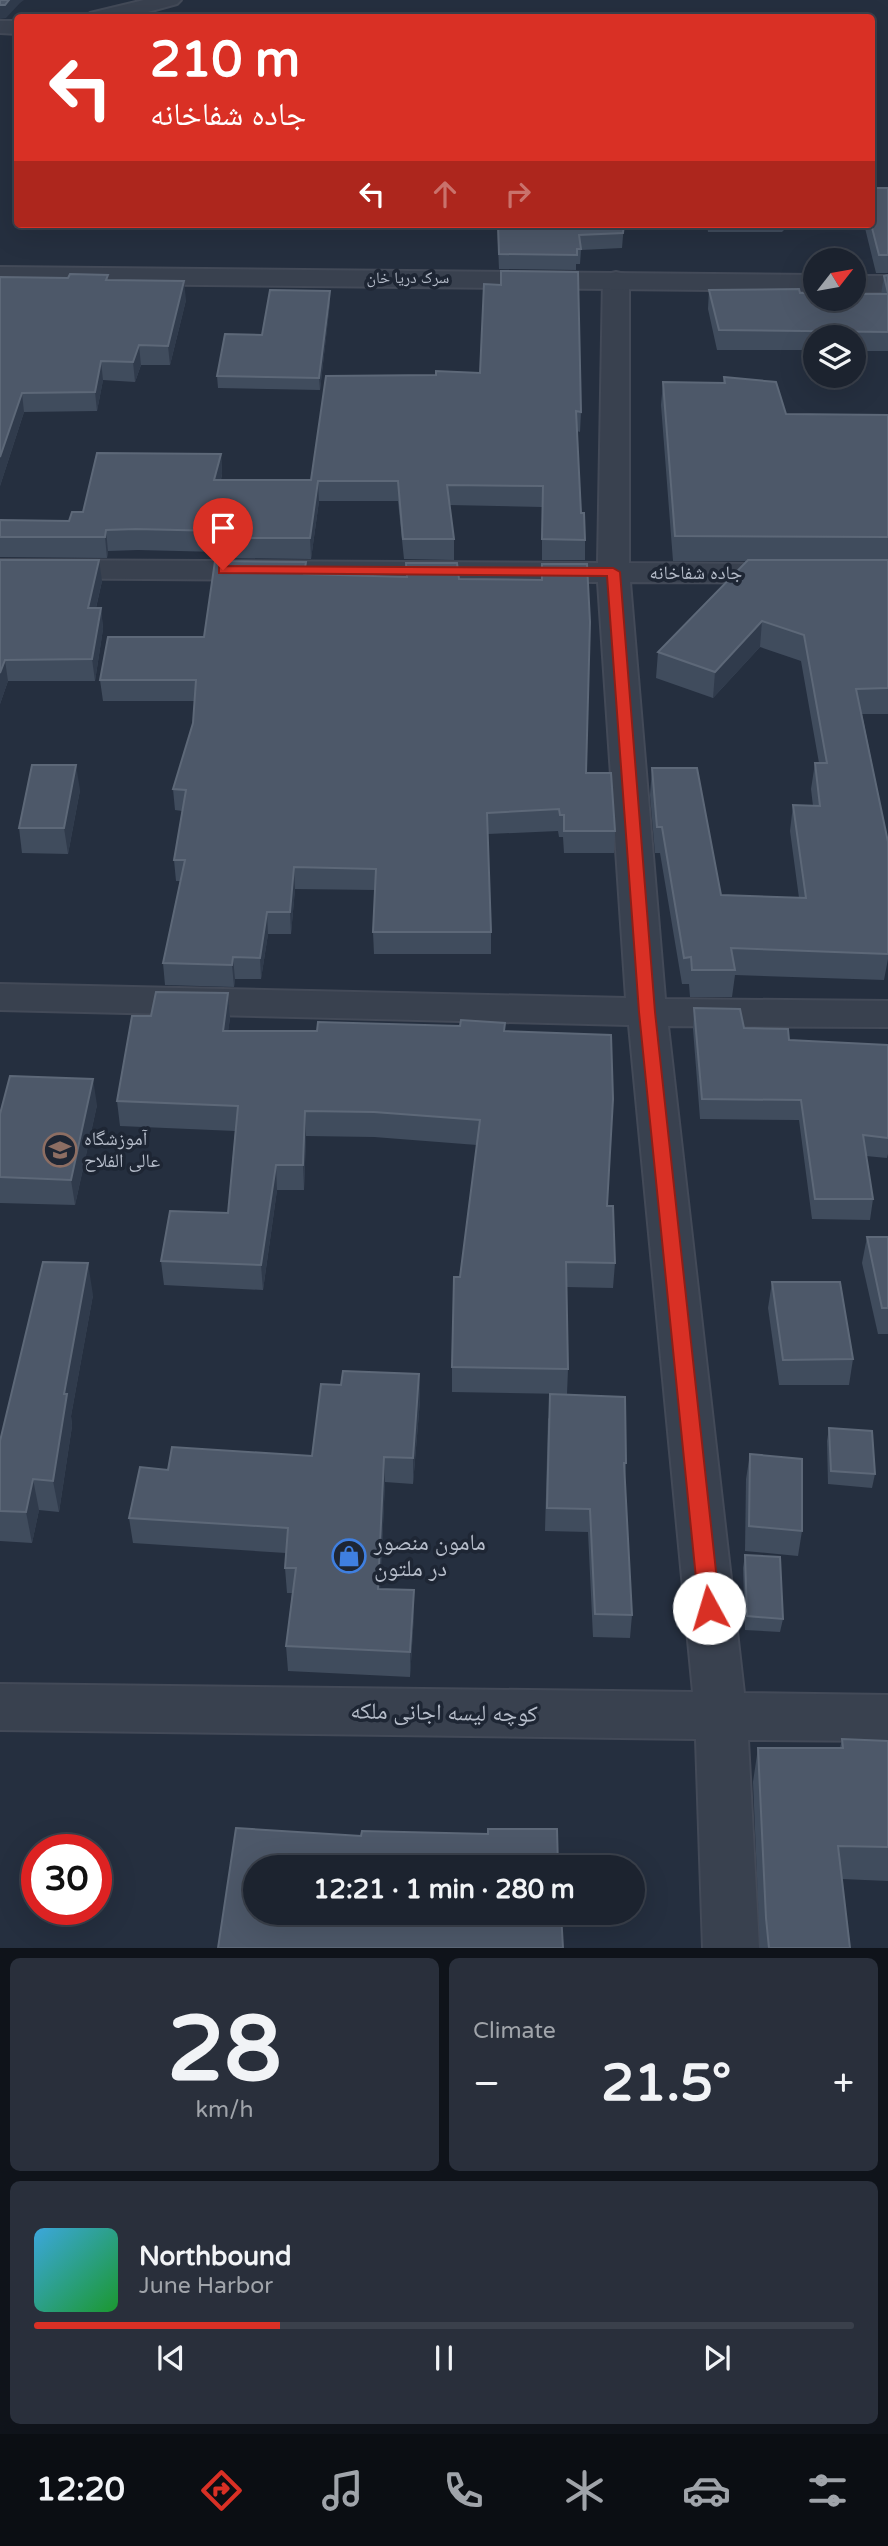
<!DOCTYPE html>
<meta charset="utf-8">
<style>
body{margin:0;font-family:"Varela Round","Noto Naskh Arabic",sans-serif;background:#292f3b;color:#f1f3f6;height:100vh;display:flex;flex-direction:column;font-size:26px;white-space:nowrap}
*{box-sizing:border-box;margin:0}
p{font-size:23px;color:#a0a4aa}
.icon{flex:none;width:38px;height:38px;fill:none;stroke:currentColor;stroke-width:2;stroke-linecap:round;stroke-linejoin:round}
.map{position:relative;height:1948px;overflow:hidden}
.details{display:flex;flex-direction:column;gap:10px;padding:10px;background:#0f131a;flex:1}
.details>*{flex:none}
.top-card{position:absolute;left:14px;top:14px;width:861px;height:214px;border-radius:7px;box-shadow:0 7px 28px #0002,0 0 0 2px #3a404b;background:#d93025;color:#fff;overflow:hidden}
.needle{width:46px;rotate:59deg}
.tools{position:absolute;left:803px;top:248px;display:grid;gap:14px}
.tools a{display:grid;place-items:center;width:63px;height:63px;border-radius:50%;background:#1c232f;box-shadow:0 7px 28px #0002,0 0 0 2px #3a404b;font-size:35px}
.speed{position:absolute;left:21px;top:1834px;display:flex;gap:14px;font-size:35px;font-weight:700;text-align:center}
.speed>*{display:grid;place-content:center;width:91px;height:91px;border-radius:50%;background:#1c232f;box-shadow:0 7px 28px #0002,0 0 0 2px #3a404b;line-height:1}
.speed .limit{border:10px solid #d22;background:#fff;color:#111}
.pin{position:absolute;display:grid;place-items:center;width:60px;height:60px;color:#fff;margin:-72px -30px;border-radius:50% 50% 50% 0;rotate:-45deg;box-shadow:0 0 7px #0007}
.pin .icon{rotate:45deg}
.me{position:absolute;width:77px;margin:-38px;rotate:354deg;stroke-linejoin:round;filter:drop-shadow(0 0 5px #0008)}
.turn{display:flex;align-items:center;gap:24px;height:147px;padding:0 21px;font-size:32px}
.turn .icon{width:91px;height:91px;stroke-width:2.5}
.turn b{display:block;font-size:49px;line-height:60px}
.lanes{display:flex;align-items:center;height:66px;padding:0 21px;background:#0003;justify-content:center;gap:35px;direction:ltr}
.lanes .off{opacity:.35}
.big{font-size:52px;font-weight:800;line-height:1.1}
.details .tile{flex:1;display:flex;flex-direction:column;justify-content:center;gap:10px;min-width:0;padding:0 24px;border-radius:10px;background:#292f3b}
.details .dial{align-items:center;gap:0}
.dial b{font-size:91px;line-height:1}
.song{display:flex;align-items:center;gap:21px}
.cover{width:84px;height:84px;border-radius:10px;background:linear-gradient(135deg,hsl(200 70% 55%),hsl(130 70% 35%))}
.played{height:7px;border-radius:4px;background:linear-gradient(90deg,#d93025 30%,#3a404b 30%)}
.keys{display:flex;justify-content:space-around;direction:ltr}
.heat{display:flex;justify-content:space-between;align-items:center;font-size:38px;direction:ltr}
.details .tiles{flex:1;display:grid;gap:10px;grid-template-columns:1fr 1fr}
.tile:last-child{grid-column:span 2}
.trip{position:absolute;left:243px;top:1855px;width:402px;height:70px;border-radius:35px;background:#1c232f;box-shadow:0 7px 28px #0002,0 0 0 2px #3a404b;font-weight:800;line-height:70px;text-align:center}
.tabs{display:flex;height:112px;justify-content:space-around;align-items:center;background:#0b0e13;color:#a0a4aa}
.tabs .icon{width:49px;height:49px}
.tabs .active{color:#d93025}
.tabs b{font-size:32px;color:#f1f3f6}
.map>svg:first-child{display:block}
</style>
<div class="map">
<svg width="888" height="1948" viewBox="0 0 888 1948">
<rect width="100%" height="100%" fill="#252f3f"/>
<g fill="none" stroke-linecap="round" stroke-linejoin="round">
<defs>
<g id="minor">
<path d="M144,0H181L177,4L126,18H88L90,13Z"/>
<path d="M0,21H18V34L0,33Z"/>
<path d="M616,272L625,274L629,280V563L888,565V583L630,582L665,999L888,1001V1027L668,1026L744,1693L888,1695V1741L748,1740L759,1948H703L696,1739L0,1730V1684L693,1692L629,1025L0,1010V984L626,998L598,582L0,578V560L598,563L603,280L607,274Z"/>
</g>
<g id="tertiary">
<path d="M0,267L816,275V291L0,283Z"/>
<rect x="854" y="276" width="34" height="16"/>
</g>
</defs>
<use href="#minor" stroke="#434a58" stroke-width="4"/>
<use href="#tertiary" stroke="#434a58" stroke-width="4"/>
<use href="#minor" fill="#39414f" fill-rule="evenodd"/>
<use href="#tertiary" fill="#39414f" fill-rule="evenodd"/>
</g>
<g fill="#404c5d">
<path d="M888,188V273H876L864,224H872Z"/>
<path d="M497,224H624L622,248L581,250L580,264H576V270L499,269Z"/>
<path d="M707,224H784V230L782,232H708Z"/>
<path d="M501,271L581,412L580,432L577,431L581,513L585,540V560H542V507L449,505L454,539V560L404,559L398,501H319L311,559L220,558L219,552L138,550L108,551L107,558L0,557V520L69,521L83,512L221,454L222,474L221,480H311L436,375L480,373L500,285Z"/>
<path d="M108,275V280L186,300L170,365H141L135,382L103,380L97,411L24,412L0,486V277L68,278Z"/>
<path d="M888,275V351H854V338H816V350H717L708,309L709,290L881,294L884,276Z"/>
<path d="M330,291V302L320,390L218,388L217,376L262,335Z"/>
<path d="M724,377L786,414L888,415V714H862L888,842V959L884,980L735,975L732,997H690L689,984H682L660,853H655L650,795L652,768L721,895L799,898L790,831L793,805L813,806L811,789L815,763H819L801,661L760,647L713,698L656,678L658,652L746,561H673L661,405L663,382L723,383Z"/>
<path d="M0,560L102,581L96,608H101L103,629L95,681H8L0,704Z"/>
<path d="M406,563L459,579L586,773L615,831L614,853H564L563,837H559L558,831L488,834L491,932V954H374L373,932L375,890L295,889L291,934H268L261,979H235L234,987L165,985L163,963L180,881H176L174,860L182,811L175,810L173,789L193,723L195,701H103L100,680L204,637L306,574L406,577Z"/>
<path d="M80,790L68,854L22,853L19,828Z"/>
<path d="M228,993L230,1018L228,1031H317L505,1023V1031L607,1206L615,1263L613,1288L566,1287L568,1369L567,1394L452,1392V1367L460,1277L477,1145L374,1137L306,1136L304,1190H277L263,1290L164,1285L161,1261L228,1213L235,1131L120,1126L117,1101L151,1016Z"/>
<path d="M694,1008L744,1028L789,1040L888,1045V1154L887,1158L866,1156L873,1199L870,1220L812,1219L799,1120L700,1119L693,1029Z"/>
<path d="M97,1105L75,1205L0,1203V1114Z"/>
<path d="M867,1237H888V1334H878L862,1263Z"/>
<path d="M772,1282L853,1359L849,1385H779L768,1308Z"/>
<path d="M93,1295L71,1416L72,1426L59,1512L39,1510L32,1543L0,1541V1441Z"/>
<path d="M419,1374L420,1400L413,1484L385,1482L380,1589L414,1615L410,1677L288,1671L286,1646L292,1593H287L285,1568L286,1553L133,1543L129,1518L168,1470L312,1456L341,1385Z"/>
<path d="M548,1418L626,1463L625,1480L632,1615L630,1638L593,1637L588,1532L545,1531Z"/>
<path d="M829,1428L875,1474L872,1488L828,1484L827,1441Z"/>
<path d="M750,1454L802,1531L798,1556L745,1551L746,1479Z"/>
<path d="M745,1555L783,1619L780,1632L745,1630L743,1568Z"/>
<path d="M842,1739L888,1741V1881L842,1879L850,1948H760L753,1782L758,1748H840Z"/>
</g>
<g fill="#303b4c">
<path d="M9,0H24L20,3L6,18L0,19V5Z"/>
<path d="M184,281L186,300L170,365L168,346Z"/>
<path d="M330,291V302L320,390L319,378Z"/>
<path d="M139,345L141,365L135,382L133,362Z"/>
<path d="M101,361L103,380L97,411L95,392Z"/>
<path d="M22,393L24,412L0,486V457Z"/>
<path d="M221,454L222,474L215,501L214,480Z"/>
<path d="M318,481L319,501L311,559L310,538Z"/>
<path d="M106,530L108,551L107,558L105,537Z"/>
<path d="M99,560L102,581L91,629L88,608Z"/>
<path d="M101,608L103,629L95,681L92,659Z"/>
<path d="M762,621L760,647L713,698L715,672Z"/>
<path d="M5,660L8,681L0,704V673Z"/>
<path d="M76,765L80,790L68,854L64,828Z"/>
<path d="M294,867L295,889L291,934L290,912Z"/>
<path d="M267,912L268,934L261,979L260,958Z"/>
<path d="M233,957L235,979L234,987L232,965Z"/>
<path d="M228,993L230,1018L225,1056L223,1031Z"/>
<path d="M93,1079L97,1105L75,1205L71,1180Z"/>
<path d="M305,1111L306,1136L304,1190L303,1165Z"/>
<path d="M276,1165L277,1190L263,1290L261,1265Z"/>
<path d="M88,1263L93,1295L71,1416L72,1426L59,1512L53,1481L64,1394Z"/>
<path d="M419,1374L420,1400L413,1484V1458Z"/>
<path d="M384,1457L385,1482L379,1614L378,1589Z"/>
<path d="M33,1479L39,1510L32,1543L26,1512Z"/>
<path d="M414,1590V1615L410,1677V1652Z"/>
</g>
<g fill="#4d5869" stroke="#5d6878" stroke-width="2">
<path d="M0,0H9L5,5H0Z"/>
<path d="M872,188H888V255H879L871,224Z"/>
<path d="M498,224H624L623,233L579,235L581,249H577V255L499,254Z"/>
<path d="M501,271L578,272L581,412L576,411L581,513H584L585,540L542,539L543,486L447,485L454,539H403L398,481H318L310,538H218L219,531L136,529L106,530L105,537H0V520L69,521L72,512H83L97,453L221,454L214,480H311L326,376L436,375V371L480,373L484,284L501,285Z"/>
<path d="M70,274L108,275L106,280L184,281L168,346L139,345L133,362L101,361L95,392L22,393L0,457V277L68,278Z"/>
<path d="M888,275V293L884,276Z"/>
<path d="M799,289L800,293H816V299H854V294H888V332L719,330L709,290Z"/>
<path d="M270,290L330,291L319,378L217,376L225,334L262,335Z"/>
<path d="M724,377L776,382L786,414L888,415V537L675,536L663,382L725,383Z"/>
<path d="M0,560H99L88,608H101L92,659L5,660L0,673Z"/>
<path d="M748,560H888V688L856,689L888,842V954L731,948L735,970H692L691,957L684,958L662,827H657L652,768H697L721,895L806,898L793,805L820,806L815,763H827L804,635L762,621L715,672L658,652Z"/>
<path d="M215,561L306,562L304,574L407,577L406,563H457L459,579L542,580V564H587L590,622L586,773H611L615,831H564V815H560L559,809L487,813L491,932H373L376,869L294,867L290,912H267L260,958L233,957L232,965L163,963L185,860H174L186,790L173,789L193,723L196,680H100L108,637H204Z"/>
<path d="M32,765H76L64,828H19Z"/>
<path d="M156,992L228,993L223,1031H317L318,1022L460,1026L461,1020L505,1023L504,1031L611,1035L613,1099L607,1206H613L615,1263L566,1262L568,1369L452,1367L454,1277H460L480,1120L374,1112L305,1111L303,1165H276L261,1265L161,1261L170,1211L228,1213L238,1106L117,1101L132,1016H151Z"/>
<path d="M694,1008L740,1009L744,1028L788,1029L789,1040L888,1045V1138L863,1135L873,1199H815L801,1100L702,1099Z"/>
<path d="M10,1076L93,1079L71,1180L0,1177V1114Z"/>
<path d="M867,1237H888V1308H882Z"/>
<path d="M43,1262L88,1263L64,1394H67L53,1481L33,1479L26,1512L0,1511V1441Z"/>
<path d="M772,1282H840L853,1359L783,1360Z"/>
<path d="M343,1371L419,1374L413,1458L384,1457L378,1589L414,1590L410,1652L286,1646L296,1568H285L288,1528L129,1518L140,1467L168,1470L172,1447L312,1456L321,1384L341,1385Z"/>
<path d="M550,1394L625,1397L626,1463H624L632,1615L595,1614L590,1509L547,1508Z"/>
<path d="M829,1428L872,1431L875,1474L831,1471Z"/>
<path d="M750,1454L802,1459V1531L749,1526Z"/>
<path d="M745,1555L780,1557L783,1619L747,1616Z"/>
<path d="M842,1739L888,1741V1847L838,1846L850,1948H769L766,1918L758,1748H843Z"/>
<path d="M236,1828L361,1836L362,1831L488,1834V1829H557L558,1867H256V1913H561L563,1948H218Z"/>
</g>
<path fill="#d93025" stroke="#8d1f18" stroke-width="2" d="M223,566L613,568L620,572L655,1012L720,1608L717,1614L709,1617L702,1614L699,1608L639,1012L607,576L219,573V567Z"/>
<defs>
<symbol id="school-ring" viewBox="-11 -11 22 22"><circle r="9.5" fill="#1e2634" stroke="#8d6e63" stroke-width="1.5"/><path d="M0-5L7-2L0 1L-7-2ZM-4 1L0 2.5L4 1V4Q0 6-4 4Z" fill="#8d6e63"/></symbol>
<symbol id="shop-ring" viewBox="-11 -11 22 22"><circle r="9.5" fill="#1e2634" stroke="#3f7fe0" stroke-width="1.5"/><path d="M-5-2.5h2.3a2.7 3.5 0 0 1 5.4 0H5L5.5 6h-11ZM-1.5-2.5h3a1.5 2.3 0 0 0-3 0Z" fill="#3f7fe0"/></symbol>
</defs>
<g fill-rule="evenodd">
<use href="#school-ring" x="41" y="1131" width="38" height="38"/>
<use href="#shop-ring" x="330" y="1537" width="38" height="38"/>
</g>
<g text-anchor="middle" dominant-baseline="central" stroke-width="7" stroke-linejoin="round" paint-order="stroke">
<g font-size="16" fill="#b6bdca" stroke="#1e2634">
<text x="408" y="278">سرک دریا خان</text>
</g>
<g font-size="19" fill="#b6bdca" stroke="#1e2634">
<text x="696" y="573">جاده شفاخانه</text>
</g>
<g font-size="19" fill="#b6bdca" stroke="#1e2634" text-anchor="start">
<text x="84" y="1139">آموزشگاه<tspan x="84" dy="22">عالی الفلاح</tspan></text>
</g>
<g font-size="23" fill="#b6bdca" stroke="#1e2634" text-anchor="start">
<text x="374" y="1543">مامون منصور<tspan x="374" dy="26">در ملتون</tspan></text>
</g>
<g font-size="23" fill="#b6bdca" stroke="#1e2634">
<text transform="translate(444 1713) rotate(1)">کوچه لیسه اجانی ملکه</text>
</g>
</g>
</svg>
<div class="tools">
<a><svg class="needle" viewBox="-14 -14 28 28"><path d="M0-13l5 13h-10z" fill="#e53935"/><path d="M0 13l5-13h-10z" fill="#a0a4aa"/></svg></a>
<a><svg class="icon" aria-label="layers" viewBox="0 0 24 24"><path d="M12 4l9 5-9 5-9-5zM3 14l9 5 9-5"/></svg></a>
</div>
<div class="speed"><div class="limit">30</div></div>
<div class="pin" style="left:223px;top:570px;background:#d93025"><svg class="icon" aria-label="arrive" viewBox="0 0 24 24"><path d="M6 21V4h12l-3 4 3 4H6"/></svg></div>
<svg class="me" style="left:709px;top:1608px" viewBox="-20 -20 40 40"><circle r="19" fill="#fff"/><path d="M0-13L10 11 0 6-10 11z" fill="#d93025"/></svg>
<div class="trip">12:21 · 1 min · 280 m</div>
<div class="top-card">
<div class="turn"><svg class="icon" aria-label="left" viewBox="0 0 24 24"><path d="M17 20v-9H6M10 6l-5 5 5 5"/></svg><div><b>210 m</b>جاده شفاخانه</div></div>
<div class="lanes"><svg class="icon" aria-label="left" viewBox="0 0 24 24"><path d="M17 20v-9H6M10 6l-5 5 5 5"/></svg><svg class="icon off" aria-label="ahead" viewBox="0 0 24 24"><path d="M12 20V5M6 11l6-6 6 6"/></svg><svg class="icon off" aria-label="right" viewBox="0 0 24 24"><path d="M7 20v-9h11M14 6l5 5-5 5"/></svg></div>
</div>
</div>
<section class="details">
<div class="tiles">
<div class="tile dial"><b>28</b><p>km/h</p></div>
<div class="tile"><p>Climate</p>
<div class="heat"><a>−</a><b class="big">21.5°</b><a>+</a></div>
</div>
<div class="tile">
<div class="song"><i class="cover"></i><div><b>Northbound</b><p>June Harbor</p></div></div>
<div class="played"></div>
<div class="keys"><svg class="icon" aria-label="previous" viewBox="0 0 24 24"><path d="M18 5L8 12l10 7zM5 5v14"/></svg><svg class="icon" aria-label="pause" viewBox="0 0 24 24"><path d="M8 5v14M16 5v14"/></svg><svg class="icon" aria-label="next" viewBox="0 0 24 24"><path d="M6 5l10 7-10 7zM19 5v14"/></svg></div>
</div>
</div>
</section>
<nav class="tabs">
<b>12:20</b>
<svg class="icon active" aria-label="directions" viewBox="0 0 24 24"><path d="M12 3l9 9-9 9-9-9zM9 14v-3h6M13 9l2 2-2 2"/></svg>
<svg class="icon" aria-label="music" viewBox="0 0 24 24"><path d="M9 18V5l10-2v13"/><circle cx="6" cy="18" r="3"/><circle cx="16" cy="16" r="3"/></svg>
<svg class="icon" aria-label="phone" viewBox="0 0 24 24"><path d="M5 4h4l2 5-3 2q2 4 5 5l2-3 5 2v4C11 20 4 13 5 4z"/></svg>
<svg class="icon" aria-label="climate" viewBox="0 0 24 24"><path d="M12 3v18M4 7l16 10M4 17L20 7"/></svg>
<svg class="icon" aria-label="car" viewBox="0 0 24 24"><path d="M5 17H2v-5l4-1 3-4h7l3 4 3 1v5h-3M9 17h6M6 11h13"/><circle cx="7" cy="17" r="2"/><circle cx="17" cy="17" r="2"/></svg>
<svg class="icon" aria-label="filters" viewBox="0 0 24 24"><path d="M4 7h16M4 17h16"/><circle cx="9" cy="7" r="2"/><circle cx="15" cy="17" r="2"/></svg>
</nav>
